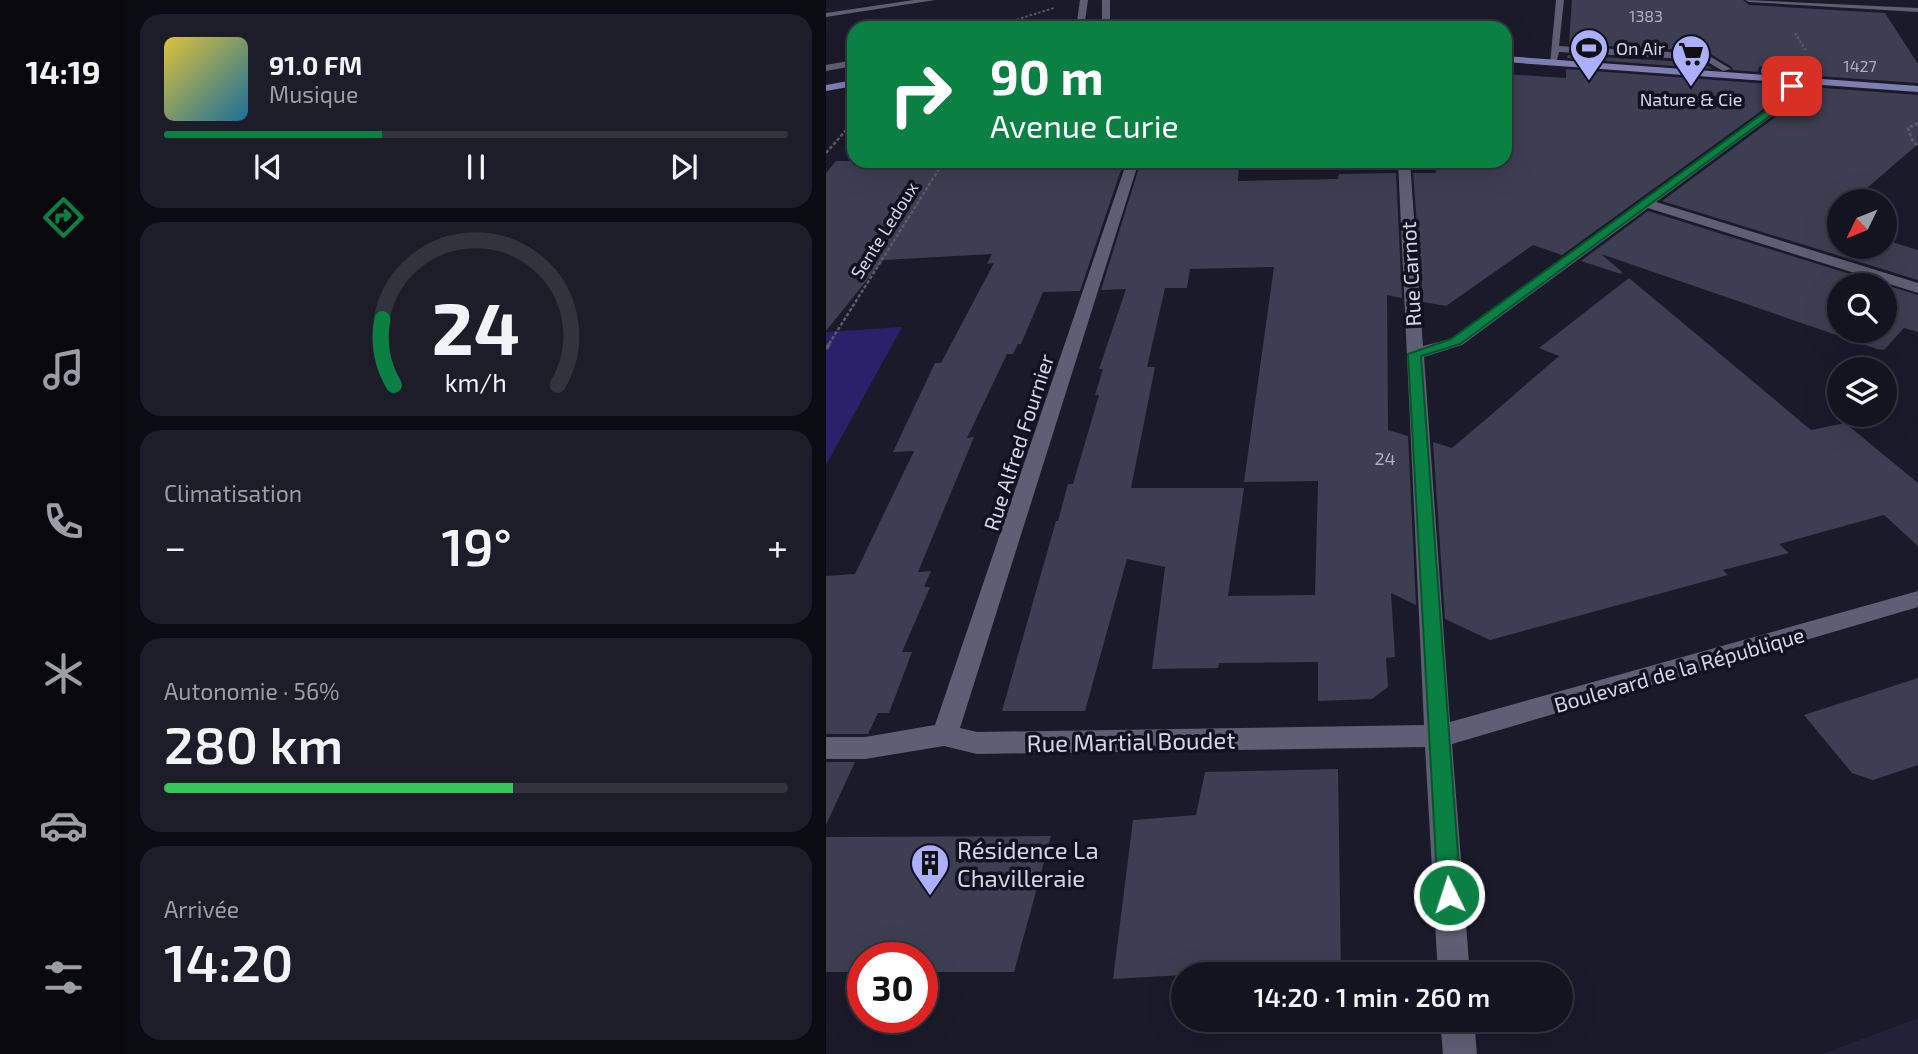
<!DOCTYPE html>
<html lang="fr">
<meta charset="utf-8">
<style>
body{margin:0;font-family:"Exo 2",sans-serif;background:#1d1d29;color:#f1f3f6;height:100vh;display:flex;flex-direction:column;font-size:26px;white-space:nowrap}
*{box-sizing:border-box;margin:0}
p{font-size:23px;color:#9d9ea5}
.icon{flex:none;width:38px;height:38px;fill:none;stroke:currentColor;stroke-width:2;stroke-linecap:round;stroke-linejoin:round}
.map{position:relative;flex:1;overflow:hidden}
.drawer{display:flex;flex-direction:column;gap:14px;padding:14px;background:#0b0b12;width:700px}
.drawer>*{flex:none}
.top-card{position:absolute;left:21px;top:21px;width:665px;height:147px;border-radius:21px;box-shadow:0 7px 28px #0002,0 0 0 2px #33333e;background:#0b8043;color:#fff;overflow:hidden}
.needle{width:46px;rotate:227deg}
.controls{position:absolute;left:1001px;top:189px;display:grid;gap:14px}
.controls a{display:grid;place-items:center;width:70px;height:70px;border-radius:50%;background:#141420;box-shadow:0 7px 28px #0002,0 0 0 2px #33333e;font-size:35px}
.speed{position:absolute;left:21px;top:942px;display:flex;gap:14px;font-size:35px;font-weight:700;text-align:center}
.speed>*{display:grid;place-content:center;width:91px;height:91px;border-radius:50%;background:#141420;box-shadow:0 7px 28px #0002,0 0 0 2px #33333e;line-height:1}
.speed .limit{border:10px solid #d22;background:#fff;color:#111}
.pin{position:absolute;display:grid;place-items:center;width:60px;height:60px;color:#fff;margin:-30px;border-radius:14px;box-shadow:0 4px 10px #0006}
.me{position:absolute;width:77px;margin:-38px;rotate:356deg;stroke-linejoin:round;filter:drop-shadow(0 0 5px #0008)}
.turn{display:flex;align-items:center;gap:24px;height:147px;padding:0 28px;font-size:32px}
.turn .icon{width:91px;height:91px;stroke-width:2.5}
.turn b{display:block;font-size:49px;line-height:60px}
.big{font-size:52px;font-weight:600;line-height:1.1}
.drawer .widget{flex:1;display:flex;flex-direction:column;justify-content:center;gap:10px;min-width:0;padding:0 24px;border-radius:21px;background:#1d1d29}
.drawer .dial{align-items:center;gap:0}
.dial svg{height:182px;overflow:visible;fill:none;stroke:#33333e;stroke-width:7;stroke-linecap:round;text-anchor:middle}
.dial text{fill:#f1f3f6;stroke:none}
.song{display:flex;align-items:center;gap:21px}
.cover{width:84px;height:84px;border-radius:10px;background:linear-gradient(135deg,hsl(50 70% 55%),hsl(200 70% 35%))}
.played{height:7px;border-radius:4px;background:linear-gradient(90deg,#0b8043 35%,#33333e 35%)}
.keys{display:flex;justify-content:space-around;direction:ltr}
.heat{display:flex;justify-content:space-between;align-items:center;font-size:38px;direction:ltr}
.charge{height:10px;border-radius:5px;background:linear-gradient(90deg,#34c759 56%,#33333e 0)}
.trip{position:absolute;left:345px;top:962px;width:402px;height:70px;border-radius:35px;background:#141420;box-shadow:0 7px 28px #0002,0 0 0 2px #33333e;font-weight:600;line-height:70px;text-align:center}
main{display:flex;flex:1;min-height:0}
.tab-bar{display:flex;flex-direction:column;width:126px;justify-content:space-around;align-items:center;background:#08080d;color:#9d9ea5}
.tab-bar .icon{width:49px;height:49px}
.tab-bar .on{color:#0b8043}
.tab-bar b{font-size:32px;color:#f1f3f6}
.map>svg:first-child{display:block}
</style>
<main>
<nav class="tab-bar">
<b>14:19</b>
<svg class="icon on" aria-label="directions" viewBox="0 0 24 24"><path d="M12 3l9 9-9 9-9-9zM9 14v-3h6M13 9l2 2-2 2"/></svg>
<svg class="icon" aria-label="music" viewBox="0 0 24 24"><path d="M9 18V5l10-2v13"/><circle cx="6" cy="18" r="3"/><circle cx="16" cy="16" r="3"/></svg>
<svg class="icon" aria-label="phone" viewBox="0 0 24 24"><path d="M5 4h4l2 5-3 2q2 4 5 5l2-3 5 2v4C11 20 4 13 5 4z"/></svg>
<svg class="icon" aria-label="climate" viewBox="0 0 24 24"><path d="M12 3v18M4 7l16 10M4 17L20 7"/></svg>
<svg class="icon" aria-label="car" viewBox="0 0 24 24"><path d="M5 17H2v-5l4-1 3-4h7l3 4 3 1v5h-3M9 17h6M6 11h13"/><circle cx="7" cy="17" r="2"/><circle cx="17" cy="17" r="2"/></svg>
<svg class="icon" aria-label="filters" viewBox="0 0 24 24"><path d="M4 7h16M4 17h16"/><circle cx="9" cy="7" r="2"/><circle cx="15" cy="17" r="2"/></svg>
</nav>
<section class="drawer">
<div class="widget">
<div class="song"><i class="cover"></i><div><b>91.0 FM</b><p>Musique</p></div></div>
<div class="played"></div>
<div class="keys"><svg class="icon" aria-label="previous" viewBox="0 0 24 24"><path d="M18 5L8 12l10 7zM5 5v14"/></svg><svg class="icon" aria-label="pause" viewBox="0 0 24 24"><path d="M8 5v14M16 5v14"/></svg><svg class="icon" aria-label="next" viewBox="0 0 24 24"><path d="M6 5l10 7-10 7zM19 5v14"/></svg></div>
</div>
<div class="widget dial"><svg viewBox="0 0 100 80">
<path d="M14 69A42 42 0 1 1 86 69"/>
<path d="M14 69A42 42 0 0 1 9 40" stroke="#0b8043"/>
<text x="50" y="56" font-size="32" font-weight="700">24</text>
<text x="50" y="72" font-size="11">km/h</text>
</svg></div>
<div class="widget"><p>Climatisation</p>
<div class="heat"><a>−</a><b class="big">19°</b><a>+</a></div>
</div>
<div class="widget"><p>Autonomie · 56%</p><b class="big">280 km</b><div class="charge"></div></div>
<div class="widget"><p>Arrivée</p><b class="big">14:20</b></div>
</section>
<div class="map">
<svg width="1092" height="1054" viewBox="0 0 1092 1054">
<rect width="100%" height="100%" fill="#1a1a2a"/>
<path fill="#212137" d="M1092,1018V1054H996Z"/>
<path fill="#2a216b" d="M76,327L0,465V332Z"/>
<g fill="#3d3e51" fill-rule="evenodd">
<path d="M746,0H917L923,5L1059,13L1092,64V83L962,74L939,66L933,67L932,72L907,70L906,67L880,51L743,44Z"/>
<path d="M742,55L877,63L887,69L741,58Z"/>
<path d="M740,69L956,85L960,93L736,255L707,245L620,306L597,302L587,173H610L609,162L679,163V74L740,78Z"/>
<path d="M972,86L1092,95V144L1026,201H1013V212L1000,223L1013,227V247H1059V240L1092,250V280L836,201L974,99Z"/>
<path d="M10,161H98L92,168L217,161H298L254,291L217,292L195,344H192L187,354H181L141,438L148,437L92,572L105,571L98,587H104L76,652H86L63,713H52L42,734H0V576L29,574L88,451L67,452L109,363H115L168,263L161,264L166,254L57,260L0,331V173Z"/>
<path d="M315,161H413L412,181L512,179L513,174L570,173L576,298L561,295L562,430L582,436L590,605L565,593L569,657L560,658L562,687L546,699L492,701V662L393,663L392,668L326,669L339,567L301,559L259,711H176L230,521H232L242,484H247L273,395H269L277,369H273L300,289L275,290ZM448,267L418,482L492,481L489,595L402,596L418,488H305L329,367H321L339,288H361L364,269Z"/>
<path d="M822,211L1059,285H1013V331H1059V285L1092,295V332L1078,328L1058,350L1051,349L775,254L796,272L795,274L755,261Z"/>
<path d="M803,278L985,430L1019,423L1092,483V546L1058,515L953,544L963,553L897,570L902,575L664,640L619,619L607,442L626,448L659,420L733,356L713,348Z"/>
<path d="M1092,678V765L1047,780L1026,773L978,715Z"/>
<path d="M0,762H29L0,825Z"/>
<path d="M512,769L515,975H357L287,979L307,820L370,815L379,772Z"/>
<path d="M225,836L188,972H96V957H37V972H0V837Z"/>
</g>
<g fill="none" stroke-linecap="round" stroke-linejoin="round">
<g stroke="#5a5b69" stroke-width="2" stroke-dasharray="2.5 2" stroke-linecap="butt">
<path d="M133,28L183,22L228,8"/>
<path d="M324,28L359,23"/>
<path d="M969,33L981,52"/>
</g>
<g stroke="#5a5b69" stroke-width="2.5" stroke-dasharray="3.5 2" stroke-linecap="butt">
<path d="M1092,123L1082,128L1086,140L1092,146"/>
<path d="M0,153L28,121"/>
<path d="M3,344L118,161"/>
</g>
<path stroke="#5a5b69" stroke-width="3.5" stroke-dasharray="6 3.5" stroke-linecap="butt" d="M0,349L4,343"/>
<g fill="#5e5f73" fill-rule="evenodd">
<path d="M88,0H109L0,17V13Z"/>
<path d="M254,0H262L258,28H250Z"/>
<rect x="276" y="0" width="8" height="28"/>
<path d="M730,0H738L733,46L880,54L905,69L897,71L878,60L733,52L730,64H724Z"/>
<path d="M919,0L1092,8V12L923,2Z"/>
<path d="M28,60V66L0,71V65Z"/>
<path d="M938,68L968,79L972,97L830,202L1092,283V293L822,208L636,345L598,357L624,722L1092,591V607L626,744L644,975H612L599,747L151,754L118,746L39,759H0V737H39L109,725L301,161H313L134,728L151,732L598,725L572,161H584L597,346L624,339L963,94L959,83L935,73V69Z"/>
<path d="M614,1020H648L651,1054H617Z"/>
</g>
<g fill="#7d7fb3" fill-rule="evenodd">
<path d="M679,56L1092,86V92L679,62Z"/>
<path d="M28,80V86L0,91V85Z"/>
</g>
</g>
<path fill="#0b8043" stroke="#07532c" stroke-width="2" d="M963,84H969L972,92L967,99L634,344L595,356L635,895L631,903L623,906L615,903L612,895L582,354L625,339L961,96L965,92Z"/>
<defs>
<symbol id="stadium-pin" viewBox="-11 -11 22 30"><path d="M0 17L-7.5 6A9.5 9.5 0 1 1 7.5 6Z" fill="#acaffb" stroke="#111121"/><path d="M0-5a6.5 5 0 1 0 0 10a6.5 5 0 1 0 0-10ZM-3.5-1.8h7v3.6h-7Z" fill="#111"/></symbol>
<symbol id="supermarket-pin" viewBox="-11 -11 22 30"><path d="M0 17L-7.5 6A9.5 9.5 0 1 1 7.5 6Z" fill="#acaffb" stroke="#111121"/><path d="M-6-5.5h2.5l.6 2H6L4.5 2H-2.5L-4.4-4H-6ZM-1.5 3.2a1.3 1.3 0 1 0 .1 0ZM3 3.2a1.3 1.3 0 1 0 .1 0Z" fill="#111"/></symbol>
<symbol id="building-pin" viewBox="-11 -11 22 30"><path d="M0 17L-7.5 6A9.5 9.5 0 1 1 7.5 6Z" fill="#acaffb" stroke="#111121"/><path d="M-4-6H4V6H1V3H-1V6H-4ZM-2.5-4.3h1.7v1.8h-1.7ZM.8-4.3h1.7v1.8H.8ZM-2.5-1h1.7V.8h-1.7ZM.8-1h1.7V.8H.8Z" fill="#111"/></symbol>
</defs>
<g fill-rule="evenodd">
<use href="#stadium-pin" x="741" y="26" width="44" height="60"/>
<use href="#supermarket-pin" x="843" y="32" width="44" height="60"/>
<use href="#building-pin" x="82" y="841" width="44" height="60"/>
</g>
<g text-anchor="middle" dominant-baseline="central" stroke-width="7" stroke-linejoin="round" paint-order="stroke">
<g font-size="16" fill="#afb0bd">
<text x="820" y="15">1383</text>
<text x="1034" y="65">1427</text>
</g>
<g font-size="18" fill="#d5d6e1" stroke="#111121" text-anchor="start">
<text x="790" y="48">On Air</text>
<text x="865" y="99" text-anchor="middle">Nature &amp; Cie</text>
</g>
<g font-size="18" fill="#d5d6e1" stroke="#111121">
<text transform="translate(58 230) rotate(-58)">Sente Ledoux</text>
</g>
<g font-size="18" fill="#afb0bd">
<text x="559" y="458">24</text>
</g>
<g font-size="21" fill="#d5d6e1" stroke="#111121">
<text transform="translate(584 274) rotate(-93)">Rue Carnot</text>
<text transform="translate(192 442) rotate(-72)">Rue Alfred Fournier</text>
<text transform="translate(853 669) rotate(-16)">Boulevard de la République</text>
</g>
<g font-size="24" fill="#d5d6e1" stroke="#111121">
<text transform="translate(305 741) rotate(-1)">Rue Martial Boudet</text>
</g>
<g font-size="24" fill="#d5d6e1" stroke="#111121" text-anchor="start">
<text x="131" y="849">Résidence La<tspan x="131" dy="28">Chavilleraie</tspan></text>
</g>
</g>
</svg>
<div class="controls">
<a><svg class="needle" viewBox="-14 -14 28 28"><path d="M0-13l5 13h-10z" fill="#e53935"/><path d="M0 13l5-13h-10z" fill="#9d9ea5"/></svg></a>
<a><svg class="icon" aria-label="search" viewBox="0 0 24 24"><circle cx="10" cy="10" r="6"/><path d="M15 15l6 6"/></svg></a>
<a><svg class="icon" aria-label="layers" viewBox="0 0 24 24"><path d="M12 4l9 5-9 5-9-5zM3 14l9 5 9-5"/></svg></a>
</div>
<div class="speed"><div class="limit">30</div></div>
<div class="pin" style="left:966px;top:86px;background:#d93025"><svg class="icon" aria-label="arrive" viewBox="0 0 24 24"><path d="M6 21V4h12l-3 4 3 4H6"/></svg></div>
<svg class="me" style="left:623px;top:895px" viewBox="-20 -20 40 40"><circle r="17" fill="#0b8043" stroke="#fff" stroke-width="3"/><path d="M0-11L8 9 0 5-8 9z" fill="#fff"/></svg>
<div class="trip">14:20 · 1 min · 260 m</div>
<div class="top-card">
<div class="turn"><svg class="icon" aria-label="right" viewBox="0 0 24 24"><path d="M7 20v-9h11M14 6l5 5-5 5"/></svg><div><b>90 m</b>Avenue Curie</div></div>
</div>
</div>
</main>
